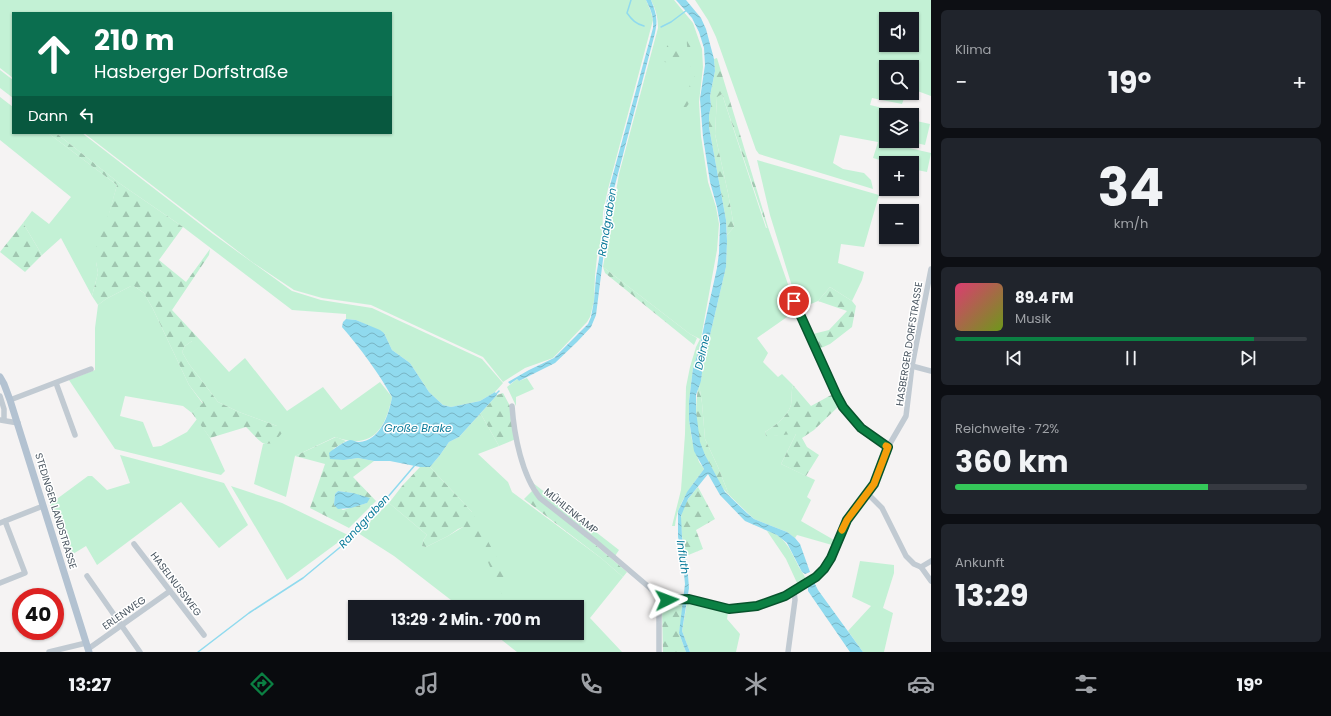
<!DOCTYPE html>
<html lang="de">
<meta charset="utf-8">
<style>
body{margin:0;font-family:Poppins,sans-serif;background:#20242c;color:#f1f3f6;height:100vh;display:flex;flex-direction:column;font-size:15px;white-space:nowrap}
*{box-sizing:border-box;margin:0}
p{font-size:13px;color:#9ea1a6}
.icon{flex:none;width:22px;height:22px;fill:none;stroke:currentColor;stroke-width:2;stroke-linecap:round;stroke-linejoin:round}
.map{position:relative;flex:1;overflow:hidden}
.panel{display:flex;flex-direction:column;gap:10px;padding:10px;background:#0d0f14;width:400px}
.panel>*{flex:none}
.guide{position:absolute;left:12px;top:12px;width:380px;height:122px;border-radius:0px;box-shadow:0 1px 3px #0004;background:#0b6e4f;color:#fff;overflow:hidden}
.fabs{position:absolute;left:879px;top:12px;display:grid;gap:8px}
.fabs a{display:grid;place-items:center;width:40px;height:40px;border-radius:0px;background:#171b24;box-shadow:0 1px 3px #0004;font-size:20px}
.speed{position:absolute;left:12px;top:588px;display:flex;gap:8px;font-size:20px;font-weight:700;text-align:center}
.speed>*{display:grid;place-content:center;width:52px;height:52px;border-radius:50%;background:#171b24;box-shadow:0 1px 3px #0004;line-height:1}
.speed .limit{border:6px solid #d22;background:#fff;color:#111}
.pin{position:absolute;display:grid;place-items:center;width:34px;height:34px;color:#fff;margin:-17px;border:2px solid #fff;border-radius:50%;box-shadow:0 1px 4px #0007}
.me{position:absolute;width:44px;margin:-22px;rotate:87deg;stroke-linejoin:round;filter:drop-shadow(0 0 3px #0008)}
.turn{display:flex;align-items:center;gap:14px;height:84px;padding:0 16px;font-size:18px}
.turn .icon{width:52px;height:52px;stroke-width:2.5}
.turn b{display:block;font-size:28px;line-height:34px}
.then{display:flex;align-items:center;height:38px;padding:0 16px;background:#0003;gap:8px;font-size:15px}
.big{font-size:30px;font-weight:700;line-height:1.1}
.panel .card{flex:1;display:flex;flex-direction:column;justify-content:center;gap:6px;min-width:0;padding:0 14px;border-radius:6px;background:#20242c}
.panel .dial{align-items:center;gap:0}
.dial b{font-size:52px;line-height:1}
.song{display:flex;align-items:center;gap:12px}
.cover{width:48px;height:48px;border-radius:6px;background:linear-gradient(135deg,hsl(340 70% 55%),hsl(80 70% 35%))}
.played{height:4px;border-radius:2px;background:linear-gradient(90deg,#0b8043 85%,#363941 85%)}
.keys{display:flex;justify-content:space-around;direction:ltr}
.heat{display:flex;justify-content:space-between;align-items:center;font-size:22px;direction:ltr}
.charge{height:6px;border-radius:3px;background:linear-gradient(90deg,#34c759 72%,#363941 0)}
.trip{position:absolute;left:348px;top:600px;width:236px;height:40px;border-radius:0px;background:#171b24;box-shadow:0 1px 3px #0004;font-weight:700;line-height:40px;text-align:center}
.menu{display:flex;height:64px;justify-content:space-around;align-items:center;background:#090b0e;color:#9ea1a6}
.menu .icon{width:28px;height:28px}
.menu .current{color:#0b8043}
.menu b{font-size:18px;color:#f1f3f6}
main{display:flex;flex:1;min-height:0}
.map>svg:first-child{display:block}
</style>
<main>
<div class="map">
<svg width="931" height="652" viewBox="0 0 931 652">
<defs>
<pattern id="forest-firs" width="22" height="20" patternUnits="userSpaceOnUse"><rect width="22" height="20" fill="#c3f1d5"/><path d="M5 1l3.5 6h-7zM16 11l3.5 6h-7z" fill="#a0c6b0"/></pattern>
<pattern id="water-waves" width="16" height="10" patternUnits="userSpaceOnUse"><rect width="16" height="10" fill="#90daee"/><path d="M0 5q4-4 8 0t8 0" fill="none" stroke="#78b4c4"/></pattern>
</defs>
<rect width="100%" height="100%" fill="#f5f3f3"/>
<g fill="#c3f1d5" fill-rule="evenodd">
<path d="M0,0H646L651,12L653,20L608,189L603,212L602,240L597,257L595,276L594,301L590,317L587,322L553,358L525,368L503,382L483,357L371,305L322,298L294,290L252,262L84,133H391V13H13V78L0,68Z"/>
<path d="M651,0H674L693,23L702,49L703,67L699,102L701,136L708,182L716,207L719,224L717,250L699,349L693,368L689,401V420L692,440L699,462L704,469C691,487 677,503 675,526H672L681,490L685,434L686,387L690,367L696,347L700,339L690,334L603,267L619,174L658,28C658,18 656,10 651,0Z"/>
<path d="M695,0H931V96L912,89V67H886V93H906L902,104L872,98L870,105L908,114V115H886V141H912V120L930,124L925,145L907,141L905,147L931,153L927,172L912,169V163H891L873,158L878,142L840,135L833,163L843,169L864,173L871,180L873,189L759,154L756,150L716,37L708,20ZM886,19H912V45H886Z"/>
<path d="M0,70L13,80V98L0,88Z"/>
<path d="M722,94L766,228L768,227L797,310L757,338L768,353L763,362L778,377L782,374L793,385C791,392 792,398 791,405C788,416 775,426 765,432L766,436H773L784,434H796L781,464L815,480L807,497L811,500L801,521L834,540L832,545L797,535L795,538L787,532L754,519L729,495L718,467L705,439L702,403L699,384L701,381L703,365L726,267L727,235L734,227L728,193L715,134L717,96Z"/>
<path d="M0,97L13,107V133H48L117,185L96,262L98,273L92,296L61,238L42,255L23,223L32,211L49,224L71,197L0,140Z"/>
<path d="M56,133H82L213,234L292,291L321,300L372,308L482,359L503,383L495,392L480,401L451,407L443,405L429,392L410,363L392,350L384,333L356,320L346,319V314L292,310L183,227L119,183Z"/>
<path d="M757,160L879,195L864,247L841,244L838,263L864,272L862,280L852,301L830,287L818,301L799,309L770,215Z"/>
<path d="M131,286H134L144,293L153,309L189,385L203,404L192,413L183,406L125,396L120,416L143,422L153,447L161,446L187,432L197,419L210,438L225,471L221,475L115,449L69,380L95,370V328L98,305L106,299Z"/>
<path d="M192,341H201L229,372L245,358L287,411L323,387L341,410L380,382L392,397C385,431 371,450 335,437L295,456L286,497L254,484L263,444H269L277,426L239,412L218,402L189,364L182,352L185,346Z"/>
<path d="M527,378L534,389L516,397V406L507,387L517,379L519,381Z"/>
<path d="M479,415L482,416L499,446L478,454L508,482L512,492L601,558L623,577L590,618L622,652H517L493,633H577V607H460L394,556L358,533L389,503L427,535L424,539L422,546L426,547L448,536L463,527L472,512L430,467L440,455L449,442L459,437Z"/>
<path d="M120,455L173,469L224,483L248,525L219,548L181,502L97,565L86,546L68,557L50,504L88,476H92L107,490L130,483Z"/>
<path d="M533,483L619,550L615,556L543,499Z"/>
<path d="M231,486L282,503L348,535L287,580Z"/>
<path d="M767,531C784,535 790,549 797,563C799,569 804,573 806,580L798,585L786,559Z"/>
<path d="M860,561L894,565V573L883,608L893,613L884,652H863L848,631L871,606L852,597Z"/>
<path d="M687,603L728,612L727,619L740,634L736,652H690L682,631Z"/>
</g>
<g fill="url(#forest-firs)" fill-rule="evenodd">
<path d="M687,36L689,37C693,54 700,87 690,102C687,107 683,110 679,114C685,98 693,86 691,68C689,57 686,47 687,36Z"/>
<path d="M673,42L679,46L684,54L682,60L671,64L662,61L663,53L669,43Z"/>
<path d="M717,58L768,227L767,228L722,94L717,97L715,134L728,193L734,227L727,235L726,220L709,127V115L711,106L710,96L715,71L714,59Z"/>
<path d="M48,133H56L119,183L183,227L159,260L186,282L210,249L209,255L172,310L201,341H192L185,346L182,352L189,364L218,402L239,412L277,426L282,433C265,454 261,441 246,427L210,438L192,413L203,403L189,385L153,309L144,293L134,286H131L106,299L98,305L92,296L98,273L96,262V246L109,213L117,185Z"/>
<path d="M23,223L42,255L25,272L0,252Z"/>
<path d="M603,267L690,334L697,338L694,345L605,273Z"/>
<path d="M830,287L852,301L856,306L852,327L830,344L819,349L813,334L829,330L847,311L818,301Z"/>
<path d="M699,384L702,403L705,439L718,467L729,495C722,489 718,480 714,472C709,463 703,453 700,443C695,427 695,401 699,384Z"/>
<path d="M793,385L811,406L833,394L840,405L814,430L802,438L807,447L819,455L806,476L781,464L796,434C786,434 776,437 766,436L765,432C775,426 788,416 791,405C792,398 791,392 793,385Z"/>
<path d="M503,393L510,406L516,439L499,446L482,416L479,415L497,395Z"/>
<path d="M336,437L346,441L333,449L344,460L358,458L374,461L353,477L376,501L349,528L310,508L325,464L295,456ZM338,491L353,493L367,503L343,510L334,505L335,494Z"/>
<path d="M420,467H430L472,512L508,578C506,583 508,589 505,594H502L484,553L463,527L458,529L448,536L426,547L422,546L424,539L427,535L389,503L402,486Z"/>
<path d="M698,487L715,519L696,530L703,549L686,556C683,544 679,524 682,511C685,502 692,494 698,487Z"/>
<path d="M532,491L627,572L623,577L601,558L524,499Z"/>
<path d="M678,601L684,602L679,633L686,652H663L662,609L669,602Z"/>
</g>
<g fill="url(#water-waves)">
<path d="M646,0H651C656,13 658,19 655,33L610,204L596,315L591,327L577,342L555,363L519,381L517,379L510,384L508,382L529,370L554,358L588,324L591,317L594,301L596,277L602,241L605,210L609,189L653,28C654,17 651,10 646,0Z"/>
<path d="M676,0H686L701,18L706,29L714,59L715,71L710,96L711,106L709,115V127L726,220L727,241L726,267L703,365L701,381L696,395V411L700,442L705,455L725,492L747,513L754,519L787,532L795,538L800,544L810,572L805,574L802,572L787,543L777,535L745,521L720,495L708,474L688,499L681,516L682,537L687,563L689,588L682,631L690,652H686L679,633L685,584L682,554L678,537V511L687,492L704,469L694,451L689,420V401L693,368L699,349L717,268L719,253L720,224L717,207L710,182L703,137L700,99L705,65L704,48L699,32L692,18Z"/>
<path d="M346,319L356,320L380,330L384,333L392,350L410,363L429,392L443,405L451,407L480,401L495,392L497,395L459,437L449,442L440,455L430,467H420L390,461H374L358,458L344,460L330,459L329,453C333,449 345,441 350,440C353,440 356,442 359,442C380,441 389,415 392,397C378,372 361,349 342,327L343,322Z"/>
<path d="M338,491L353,493L370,498L367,503L351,508L338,509L334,505L335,494Z"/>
<path d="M811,576L818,590L863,652H850L808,591V586L806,578Z"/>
</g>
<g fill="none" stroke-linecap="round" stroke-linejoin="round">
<g stroke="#90daee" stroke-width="1.5">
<path d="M631,0L627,13C632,20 636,24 644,26"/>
<path d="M661,27L671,22L687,10"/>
<path d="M495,395L499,391"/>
<path d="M198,652L249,613L303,578L350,539L381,505L415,465"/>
</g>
<g stroke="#c1cad2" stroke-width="5.5">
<path d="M794,301L837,396C851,421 865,431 888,447"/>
<path d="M912,366L931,371"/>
<path d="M56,383L75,435"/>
<path d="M0,396L4,409V420"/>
<path d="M10,400L91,369"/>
<path d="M512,406C514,435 522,476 540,498L596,542L650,588L664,602"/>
<path d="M0,420L18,423"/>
<path d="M868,494L882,508L906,556L914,564L921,567L931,581"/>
<path d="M0,523L43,506"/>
<path d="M134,544L204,635"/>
<path d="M921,567L931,561"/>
<path d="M87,576L140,652"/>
<path d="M0,583L25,573L5,521"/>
<path d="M88,649L170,591"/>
<path d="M49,652L86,643"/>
<path d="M659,652V616L660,608L667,600L689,599L729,609L757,606L785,596L815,577L824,569L831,558L847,520L874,484L888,447L906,416L912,366L931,269"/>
<path d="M788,652L795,600L794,591"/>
</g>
<path stroke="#b3c2d1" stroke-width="7" d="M0,377L4,384L10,400L89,652"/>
</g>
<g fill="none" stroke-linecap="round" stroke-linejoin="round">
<defs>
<path id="route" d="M667,600L689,599L729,609L757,606L785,596L816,577L824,569L831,558L847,520L874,484L888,447L861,428L843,407L837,396L794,301"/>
</defs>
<use href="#route" stroke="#07532c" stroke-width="10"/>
<use href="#route" stroke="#0b8043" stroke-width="7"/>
<path stroke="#f59e0b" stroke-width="7" d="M842,530L847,520L874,484L888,447L886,446"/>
</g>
<g text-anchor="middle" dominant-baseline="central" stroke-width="3" stroke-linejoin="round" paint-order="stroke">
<g font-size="10" fill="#4a5661" stroke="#fff">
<text transform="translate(909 344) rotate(-81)">HASBERGER DORFSTRASSE</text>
<text transform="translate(56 511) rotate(73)">STEDINGER LANDSTRASSE</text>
<text transform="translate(571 511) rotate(39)">MÜHLENKAMP</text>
<text transform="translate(176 584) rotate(53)">HASELNUSSWEG</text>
<text transform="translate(124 613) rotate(-35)">ERLENWEG</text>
</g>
<g font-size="11" font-style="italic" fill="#0c7c9b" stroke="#fff">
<text transform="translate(607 222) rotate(-81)">Randgraben</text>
<text transform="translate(702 352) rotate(-77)">Delme</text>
<text x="418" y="428">Große Brake</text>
<text transform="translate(364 521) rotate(-47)">Randgraben</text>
<text transform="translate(683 557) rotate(82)">Influth</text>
</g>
</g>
</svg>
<div class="fabs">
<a><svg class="icon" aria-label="sound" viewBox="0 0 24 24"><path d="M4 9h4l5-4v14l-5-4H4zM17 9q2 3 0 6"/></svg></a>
<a><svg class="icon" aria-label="search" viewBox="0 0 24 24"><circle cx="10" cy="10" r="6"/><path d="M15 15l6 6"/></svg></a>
<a><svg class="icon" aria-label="layers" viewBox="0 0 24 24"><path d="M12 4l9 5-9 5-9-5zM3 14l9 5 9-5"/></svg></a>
<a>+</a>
<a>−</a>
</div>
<div class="speed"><div class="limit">40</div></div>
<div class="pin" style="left:794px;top:301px;background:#d93025"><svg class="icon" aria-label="arrive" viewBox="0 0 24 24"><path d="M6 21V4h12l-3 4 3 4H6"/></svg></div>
<svg class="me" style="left:667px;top:600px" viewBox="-20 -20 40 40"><path d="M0-17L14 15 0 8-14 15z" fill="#0b8043" stroke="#fff" stroke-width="4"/></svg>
<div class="trip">13:29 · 2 Min. · 700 m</div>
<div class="guide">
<div class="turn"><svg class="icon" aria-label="ahead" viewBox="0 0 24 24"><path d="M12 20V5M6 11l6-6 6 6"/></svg><div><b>210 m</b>Hasberger Dorfstraße</div></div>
<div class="then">Dann<svg class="icon" aria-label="left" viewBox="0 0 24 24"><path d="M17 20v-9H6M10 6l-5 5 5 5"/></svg></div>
</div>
</div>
<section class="panel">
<div class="card"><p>Klima</p>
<div class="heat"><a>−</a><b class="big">19°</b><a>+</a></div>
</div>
<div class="card dial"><b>34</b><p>km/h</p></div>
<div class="card">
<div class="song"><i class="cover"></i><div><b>89.4 FM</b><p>Musik</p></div></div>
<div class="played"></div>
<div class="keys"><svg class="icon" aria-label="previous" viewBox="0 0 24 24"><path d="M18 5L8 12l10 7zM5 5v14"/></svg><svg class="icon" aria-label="pause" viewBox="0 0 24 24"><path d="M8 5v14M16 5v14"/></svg><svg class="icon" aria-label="next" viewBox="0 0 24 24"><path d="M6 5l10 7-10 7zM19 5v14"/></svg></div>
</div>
<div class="card"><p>Reichweite · 72%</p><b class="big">360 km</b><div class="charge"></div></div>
<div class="card"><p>Ankunft</p><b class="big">13:29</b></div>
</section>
</main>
<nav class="menu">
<b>13:27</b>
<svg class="icon current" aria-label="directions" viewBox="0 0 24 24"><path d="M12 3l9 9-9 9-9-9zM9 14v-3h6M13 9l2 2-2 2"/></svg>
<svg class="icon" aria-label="music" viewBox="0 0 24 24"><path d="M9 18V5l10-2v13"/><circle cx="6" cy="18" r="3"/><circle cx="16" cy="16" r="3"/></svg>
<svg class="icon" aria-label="phone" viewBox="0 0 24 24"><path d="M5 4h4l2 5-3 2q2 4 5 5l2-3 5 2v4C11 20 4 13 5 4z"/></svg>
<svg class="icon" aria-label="climate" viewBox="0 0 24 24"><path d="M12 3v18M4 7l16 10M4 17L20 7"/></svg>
<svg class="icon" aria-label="car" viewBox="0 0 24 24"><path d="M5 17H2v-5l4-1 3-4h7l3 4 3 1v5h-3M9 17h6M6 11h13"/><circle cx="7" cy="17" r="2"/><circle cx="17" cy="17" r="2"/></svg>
<svg class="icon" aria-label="filters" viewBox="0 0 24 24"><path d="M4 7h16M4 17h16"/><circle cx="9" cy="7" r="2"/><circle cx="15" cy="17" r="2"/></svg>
<b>19°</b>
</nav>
